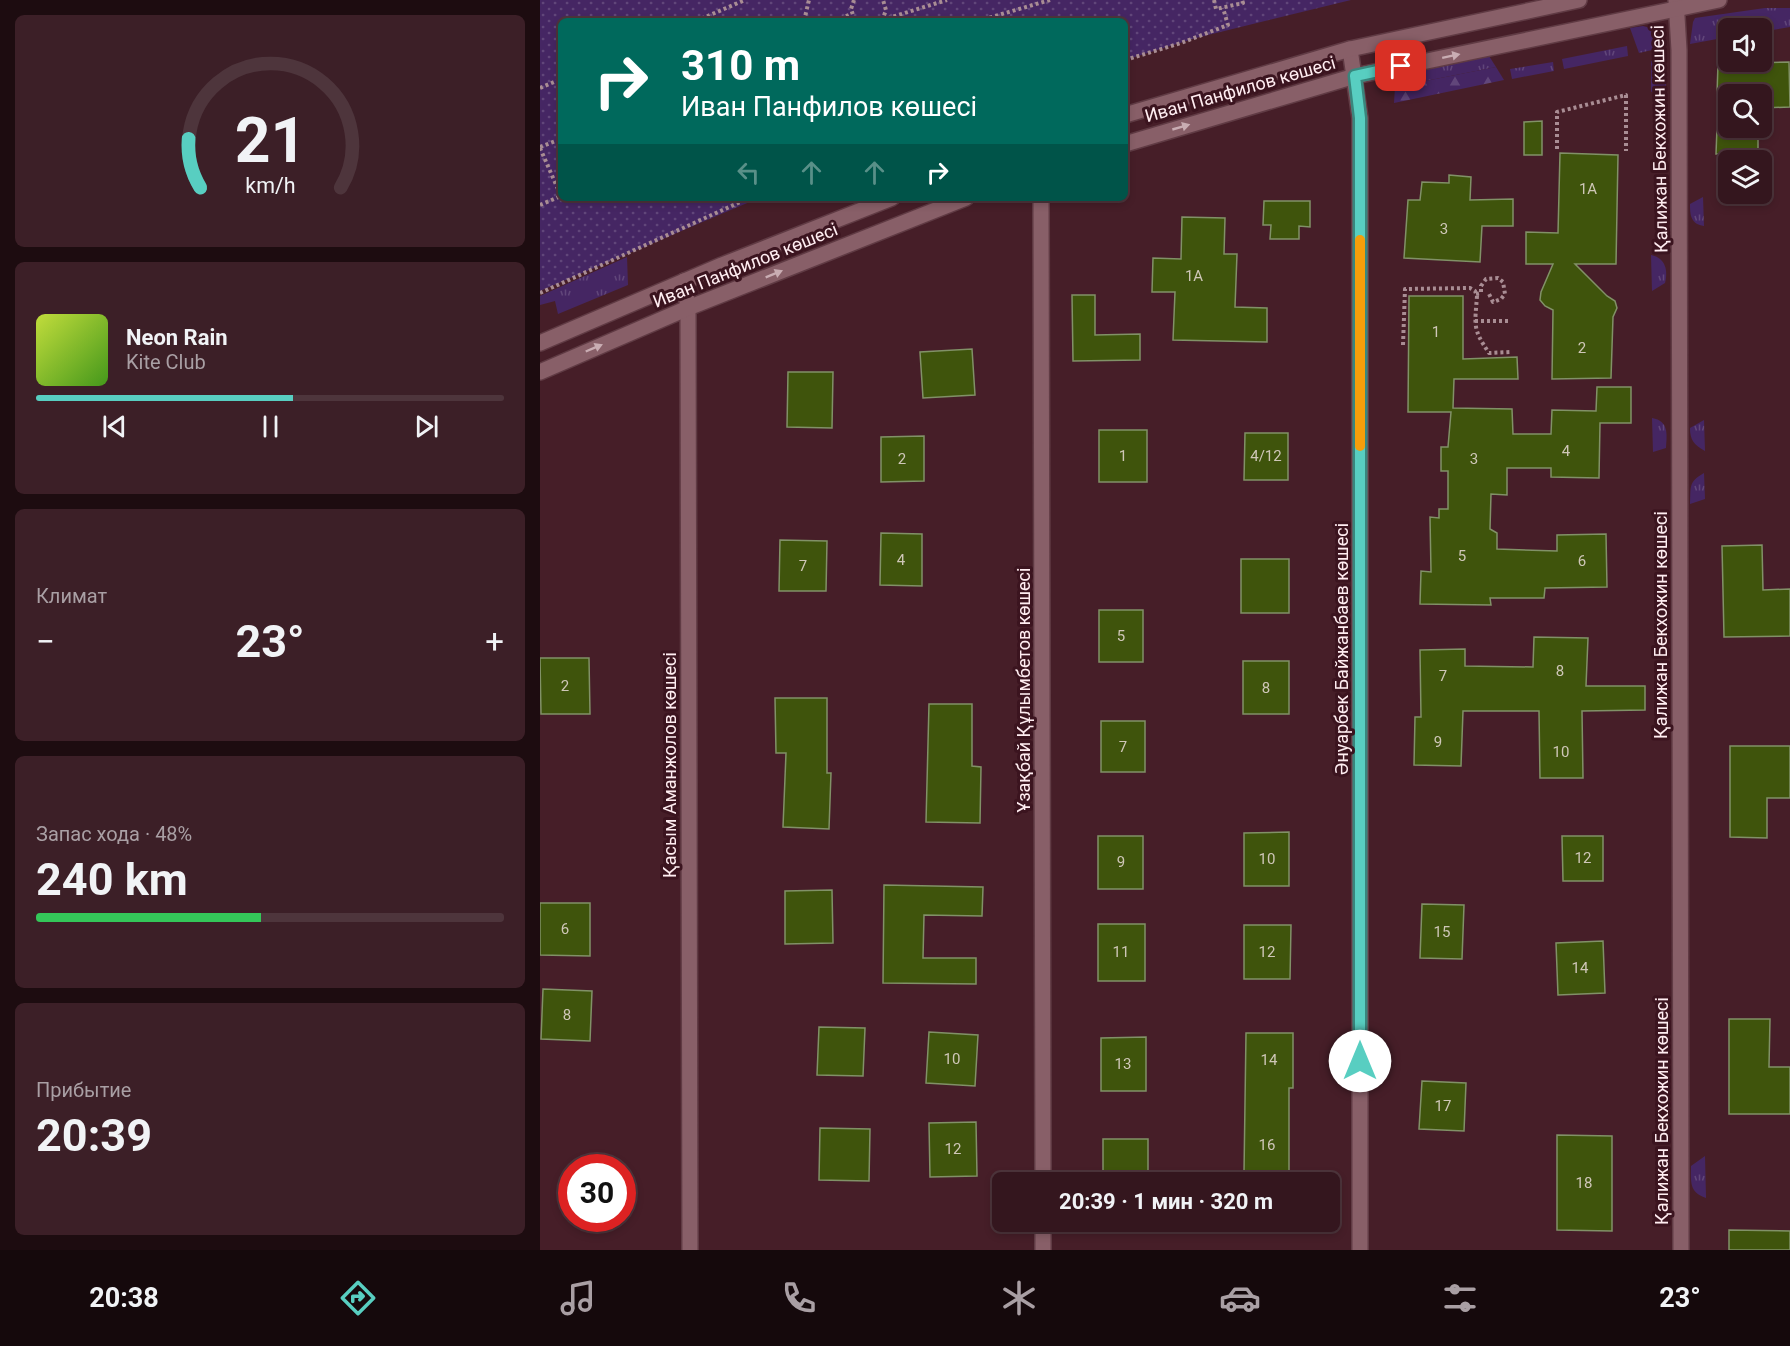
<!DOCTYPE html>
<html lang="ru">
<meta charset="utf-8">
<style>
body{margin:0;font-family:Roboto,sans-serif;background:#3c1f27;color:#f1f3f6;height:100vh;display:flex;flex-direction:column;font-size:22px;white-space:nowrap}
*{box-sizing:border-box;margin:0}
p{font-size:20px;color:#a99fa4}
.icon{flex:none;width:33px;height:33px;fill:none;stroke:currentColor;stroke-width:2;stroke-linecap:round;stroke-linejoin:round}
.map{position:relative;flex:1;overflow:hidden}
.details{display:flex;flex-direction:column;gap:15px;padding:15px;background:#1d0c10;width:540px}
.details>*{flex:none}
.hud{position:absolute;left:18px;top:18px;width:570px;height:183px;border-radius:9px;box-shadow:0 3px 9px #0003,0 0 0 2px #4e353c;background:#00695c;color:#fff;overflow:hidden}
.tools{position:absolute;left:1178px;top:18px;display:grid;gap:12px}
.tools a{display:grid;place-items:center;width:54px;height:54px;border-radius:9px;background:#34161e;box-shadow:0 3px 9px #0003,0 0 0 2px #4e353c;font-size:30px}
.speed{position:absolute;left:18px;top:1154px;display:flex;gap:12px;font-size:30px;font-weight:700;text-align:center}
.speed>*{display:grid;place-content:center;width:78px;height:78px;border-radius:50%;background:#34161e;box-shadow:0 3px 9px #0003,0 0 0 2px #4e353c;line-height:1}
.speed .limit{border:9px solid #d22;background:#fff;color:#111}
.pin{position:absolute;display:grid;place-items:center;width:51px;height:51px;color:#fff;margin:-26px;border-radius:12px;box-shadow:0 3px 9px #0006}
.me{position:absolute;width:66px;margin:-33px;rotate:0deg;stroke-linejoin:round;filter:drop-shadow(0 0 4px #0008)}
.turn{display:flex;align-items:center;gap:21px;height:126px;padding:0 24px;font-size:27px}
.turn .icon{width:78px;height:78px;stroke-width:2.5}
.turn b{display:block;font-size:42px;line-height:51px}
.lanes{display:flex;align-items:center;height:57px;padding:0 24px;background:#0003;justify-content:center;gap:30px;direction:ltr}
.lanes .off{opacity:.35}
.big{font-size:45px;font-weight:700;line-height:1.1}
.details .tile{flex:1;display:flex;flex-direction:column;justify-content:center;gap:9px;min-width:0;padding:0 21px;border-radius:9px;background:#3c1f27}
.details .dial{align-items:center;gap:0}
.dial svg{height:156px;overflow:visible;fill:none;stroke:#4e353c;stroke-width:7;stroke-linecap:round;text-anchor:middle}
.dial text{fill:#f1f3f6;stroke:none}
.song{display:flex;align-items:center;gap:18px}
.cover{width:72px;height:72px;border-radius:9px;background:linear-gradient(135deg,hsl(70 70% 55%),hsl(100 70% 35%))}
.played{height:6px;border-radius:3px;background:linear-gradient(90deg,#58cec1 55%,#4e353c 55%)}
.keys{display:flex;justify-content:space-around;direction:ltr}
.heat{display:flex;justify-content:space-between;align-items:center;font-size:33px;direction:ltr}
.charge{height:9px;border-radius:4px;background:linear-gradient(90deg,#34c759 48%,#4e353c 0)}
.trip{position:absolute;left:452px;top:1172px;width:348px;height:60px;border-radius:9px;background:#34161e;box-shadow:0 3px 9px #0003,0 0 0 2px #4e353c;font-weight:700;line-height:60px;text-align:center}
.tab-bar{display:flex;height:96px;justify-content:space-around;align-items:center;background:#15090c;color:#a99fa4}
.tab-bar .icon{width:42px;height:42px}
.tab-bar .on{color:#58cec1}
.tab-bar b{font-size:27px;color:#f1f3f6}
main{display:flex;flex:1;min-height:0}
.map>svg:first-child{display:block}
</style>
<main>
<section class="details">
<div class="tile dial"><svg viewBox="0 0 100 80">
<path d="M14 69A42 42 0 1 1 86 69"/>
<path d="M14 69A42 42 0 0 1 8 44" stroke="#58cec1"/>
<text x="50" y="56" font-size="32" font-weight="700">21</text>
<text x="50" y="72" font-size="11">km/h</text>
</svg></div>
<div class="tile">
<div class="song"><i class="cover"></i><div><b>Neon Rain</b><p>Kite Club</p></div></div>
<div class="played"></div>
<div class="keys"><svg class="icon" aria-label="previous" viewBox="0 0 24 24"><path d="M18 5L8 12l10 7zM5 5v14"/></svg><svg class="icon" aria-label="pause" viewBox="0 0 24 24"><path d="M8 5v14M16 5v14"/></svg><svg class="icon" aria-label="next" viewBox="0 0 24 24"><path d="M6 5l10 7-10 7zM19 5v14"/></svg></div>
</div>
<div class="tile"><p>Климат</p>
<div class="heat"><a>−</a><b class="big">23°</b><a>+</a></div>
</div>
<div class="tile"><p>Запас хода · 48%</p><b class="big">240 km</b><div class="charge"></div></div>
<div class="tile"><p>Прибытие</p><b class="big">20:39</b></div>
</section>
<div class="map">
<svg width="1250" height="1250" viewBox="0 0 1250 1250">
<defs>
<pattern id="grass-tufts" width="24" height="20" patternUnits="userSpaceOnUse" patternTransform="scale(1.5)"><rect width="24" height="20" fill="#452663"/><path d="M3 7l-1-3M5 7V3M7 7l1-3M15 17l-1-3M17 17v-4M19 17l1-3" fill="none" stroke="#61467a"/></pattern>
<pattern id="forest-firs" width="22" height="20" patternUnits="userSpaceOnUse" patternTransform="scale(1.5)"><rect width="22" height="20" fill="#452663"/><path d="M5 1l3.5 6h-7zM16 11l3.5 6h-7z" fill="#61467a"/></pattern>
<pattern id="park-dots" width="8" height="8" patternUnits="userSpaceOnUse" patternTransform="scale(1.5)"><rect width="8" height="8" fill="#452663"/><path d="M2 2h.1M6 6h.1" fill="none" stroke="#61467a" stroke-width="1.8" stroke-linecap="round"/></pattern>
</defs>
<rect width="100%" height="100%" fill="#461e28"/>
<g fill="url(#grass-tufts)">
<path d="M1225,8H1250V27L1221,32V28H1188V37L1150,44L1153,22L1155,18Z"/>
<path d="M1103,26C1116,29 1121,35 1125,47L1099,53L1090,28Z"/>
<path d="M1087,46L1088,56L1024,69L1022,59Z"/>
<path d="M949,56L956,67L855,87L856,76Z"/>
<path d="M1125,59L1126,86L1111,92V61Z"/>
<path d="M1013,62L1014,71L972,79L970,69Z"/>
<path d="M1163,197L1164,226C1151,224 1150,216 1150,204Z"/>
<path d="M1111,255C1126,258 1128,271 1125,283L1112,291Z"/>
<path d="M87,257L88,285L18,314L15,301L0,305V296Z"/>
<path d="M1112,418C1129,421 1127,434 1126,448L1113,452Z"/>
<path d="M1164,420L1165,451C1154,445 1150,440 1150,428Z"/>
<path d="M1164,473L1165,499L1150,504C1151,487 1148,482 1164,473Z"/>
<path d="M1165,1156L1166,1198C1149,1192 1151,1182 1151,1166Z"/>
</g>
<path fill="url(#forest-firs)" d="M956,67L964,80L854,103L855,87Z"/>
<path fill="url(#park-dots)" d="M0,0H811L656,38L585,60V21H21V198H219L0,291Z"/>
<g fill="#3f540c" stroke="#819167" stroke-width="1.5">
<path d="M1249,62L1250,107L1221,108V94H1177L1178,64Z"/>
<path d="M1002,121V155H984V122Z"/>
<path d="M1177,128H1218V153L1176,154Z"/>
<path d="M1020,153L1078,155L1076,264H1035L1067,296L1075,301L1077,308L1073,317L1071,378L1012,379L1013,310L1005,306L1000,300L1001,292L1013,264H986V232L1018,233Z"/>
<path d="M909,175L931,177L930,200L973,199V226H942L940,262L864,258L868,200H880L882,182L909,183Z"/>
<path d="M724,201H770V227L759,226V239H730L731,225H723Z"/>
<path d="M642,217L685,218L684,254H697L695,307L727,308V342L633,340L635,292H612L613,258L641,259Z"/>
<path d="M532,295H555V335L600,334V360L533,361Z"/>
<path d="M869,296H923V359L977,357L978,379H914L913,408L972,409L973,434H1011L1012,410L1056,411L1057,387H1091V423H1060L1059,478L1011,477V468H967V495L951,494L950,529L957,533V549L1017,551V535L1066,534L1067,587L1005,588L1004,598H950L951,605L880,604L881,571L891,572L890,517L899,518V509H908V471H901V447H908L911,412H868Z"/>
<path d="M432,349L435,395L383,398L380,352Z"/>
<path d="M248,372H293L292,428L247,427Z"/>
<rect x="559" y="430" width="48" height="52"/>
<path d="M705,433H748V480H704Z"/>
<path d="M384,436V481L341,482V437Z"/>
<path d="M341,533L382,534V586L340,585Z"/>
<path d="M240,540L287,541L286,591H239Z"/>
<path d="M1222,545L1223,590L1250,589V636L1184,637L1182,546Z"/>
<rect x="701" y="559" width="48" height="54"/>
<rect x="559" y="610" width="44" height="52"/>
<path d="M994,637L1048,638L1046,686H1105V710L1042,711L1043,778H1000L999,711H923L921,766L874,765L875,717H881L880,650L925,649V666L993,667Z"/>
<path d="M0,658H49L50,714H1Z"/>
<rect x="703" y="661" width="46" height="53"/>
<path d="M235,698H287V773H291L289,829L243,827L246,753H236Z"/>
<path d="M389,704H432V766L441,767L440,823L386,822Z"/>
<rect x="561" y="721" width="44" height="51"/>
<path d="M1190,746H1250V798H1227V838L1190,837Z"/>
<path d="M749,832V886H704V833Z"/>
<rect x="558" y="836" width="45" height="53"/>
<path d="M1022,836H1063V881H1023Z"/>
<path d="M344,885L443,887L442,916L384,915L383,958H436V984L343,983Z"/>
<path d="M292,890L293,943L245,944V891Z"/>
<path d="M0,903H50V956L0,955Z"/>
<path d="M882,904L924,905L922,959L880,958Z"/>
<rect x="558" y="924" width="47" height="57"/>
<path d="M704,925H751L750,979H704Z"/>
<path d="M1063,941L1065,993L1018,995L1016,943Z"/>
<path d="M3,989L52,991L50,1041L1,1039Z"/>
<path d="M1189,1019H1230L1229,1067H1250V1114H1189Z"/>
<path d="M279,1027L325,1028L323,1076L277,1075Z"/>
<path d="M389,1032L438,1035L435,1086L386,1083Z"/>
<path d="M706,1033H753V1088H749V1173H704Z"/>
<path d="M606,1037V1091H561V1038Z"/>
<path d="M882,1081L926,1083L924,1131L879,1129Z"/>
<path d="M436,1122L437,1176L390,1177L389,1123Z"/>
<path d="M280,1128L330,1129L329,1181L279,1180Z"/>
<path d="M1017,1135L1072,1136V1231L1017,1230Z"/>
<rect x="563" y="1139" width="45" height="43"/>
<path d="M1189,1230L1250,1231V1250H1189Z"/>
</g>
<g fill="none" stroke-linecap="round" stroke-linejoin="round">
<defs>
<g id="minor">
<path d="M1136,0L1139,50L1141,1250"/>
<path d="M810,49L820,118V1250"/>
<path d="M501,198L503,1182"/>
<path d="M144,281L148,308L150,1250"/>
<path d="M503,1221V1250"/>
</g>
<g id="tertiary">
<path d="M585,115L810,49L1039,0"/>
<path d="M585,144L815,76L1179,0"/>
<path d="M0,343L182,265L352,198"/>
<path d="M0,372L148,308L426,198"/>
</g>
</defs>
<use href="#minor" stroke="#603b44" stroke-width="18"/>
<use href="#tertiary" stroke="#603b44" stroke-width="18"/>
<g stroke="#a98d94" stroke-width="4" stroke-dasharray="3 3" stroke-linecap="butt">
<path d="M314,0L311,9L315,21"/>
<path d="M674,0L676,9L703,3L702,0"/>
<path d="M342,20L407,0"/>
<path d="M156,21L205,0"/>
<path d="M264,21L269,0"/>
<path d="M295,21L311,14"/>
<path d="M342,21L346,10L343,0"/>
<path d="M438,21L510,0"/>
<path d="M585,60L641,43L688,25L683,8"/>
<path d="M0,88L21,79"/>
<path d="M0,147L21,139"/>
<path d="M0,148L21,196"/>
<path d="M1017,149V112L1086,95V151"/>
<path d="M0,205L21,196"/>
<path d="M0,293L209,198"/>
<path d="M936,294L941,293V286L946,279L958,278L963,282L965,294L961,299L953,302L949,294"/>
<path d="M935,321H971"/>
<path d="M863,345L865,289L930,288L935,291L937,296C935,325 932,328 949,353L970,352"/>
</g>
<use href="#minor" stroke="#885f68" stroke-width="15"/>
<use href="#tertiary" stroke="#885f68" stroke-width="15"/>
</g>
<defs><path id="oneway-solid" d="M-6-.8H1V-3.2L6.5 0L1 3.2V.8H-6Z" transform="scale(1.5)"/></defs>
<g fill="#c9adb3">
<use href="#oneway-solid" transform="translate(911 56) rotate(-12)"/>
<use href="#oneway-solid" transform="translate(641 127) rotate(-16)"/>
<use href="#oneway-solid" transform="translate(234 274) rotate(-22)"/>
<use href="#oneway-solid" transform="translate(54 348) rotate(-23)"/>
</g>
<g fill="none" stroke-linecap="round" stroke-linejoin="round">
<defs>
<path id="route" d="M820,1061V118L815,76L861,66"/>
</defs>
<use href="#route" stroke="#39867d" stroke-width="15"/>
<use href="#route" stroke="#58cec1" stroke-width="10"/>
<path stroke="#f59e0b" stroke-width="10" d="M820,240V446"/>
</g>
<g text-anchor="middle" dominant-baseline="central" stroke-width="6" stroke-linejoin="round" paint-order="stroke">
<g font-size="15" fill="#cfc7b8">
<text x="1048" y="189">1А</text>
<text x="904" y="229">3</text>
<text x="654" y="276">1А</text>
<text x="896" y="332">1</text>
<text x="1042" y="348">2</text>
<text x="1026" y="451">4</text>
<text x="583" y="456">1</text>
<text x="726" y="456">4/12</text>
<text x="362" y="459">2</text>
<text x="934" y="459">3</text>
<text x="922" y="556">5</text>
<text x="361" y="560">4</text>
<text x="1042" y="561">6</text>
<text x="263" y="566">7</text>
<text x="581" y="636">5</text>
<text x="1020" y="671">8</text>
<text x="903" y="676">7</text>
<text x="25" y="686">2</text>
<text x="726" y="688">8</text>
<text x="898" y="742">9</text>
<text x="583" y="747">7</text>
<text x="1021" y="752">10</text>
<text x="1043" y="858">12</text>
<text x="727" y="859">10</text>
<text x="581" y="862">9</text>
<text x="25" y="929">6</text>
<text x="902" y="932">15</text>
<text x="581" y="952">11</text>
<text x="727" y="952">12</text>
<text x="1040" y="968">14</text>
<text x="27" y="1015">8</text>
<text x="412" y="1059">10</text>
<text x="729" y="1060">14</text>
<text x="583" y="1064">13</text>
<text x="903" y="1106">17</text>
<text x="727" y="1145">16</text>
<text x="413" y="1149">12</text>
<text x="1044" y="1183">18</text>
</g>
<g font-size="18" fill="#ffedf1" stroke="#3b141f">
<text transform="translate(700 89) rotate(-16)">Иван Панфилов көшесі</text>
<text transform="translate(1119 139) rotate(-91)">Қалижан Бекхожин көшесі</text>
<text transform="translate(205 265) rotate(-22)">Иван Панфилов көшесі</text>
<text transform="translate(1120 625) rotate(-90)">Қалижан Бекхожин көшесі</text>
<text transform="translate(801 649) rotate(-90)">Әнуарбек Байжанбаев көшесі</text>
<text transform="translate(483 690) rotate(-90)">Ұзақбай Құлымбетов көшесі</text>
<text transform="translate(129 765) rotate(-90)">Қасым Аманжолов көшесі</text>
<text transform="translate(1121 1111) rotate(-90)">Қалижан Бекхожин көшесі</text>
</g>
</g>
</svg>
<div class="tools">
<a><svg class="icon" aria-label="sound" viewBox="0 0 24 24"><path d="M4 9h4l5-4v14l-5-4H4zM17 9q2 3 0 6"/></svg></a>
<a><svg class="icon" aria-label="search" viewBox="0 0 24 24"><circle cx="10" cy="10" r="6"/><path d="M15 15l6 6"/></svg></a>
<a><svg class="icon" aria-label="layers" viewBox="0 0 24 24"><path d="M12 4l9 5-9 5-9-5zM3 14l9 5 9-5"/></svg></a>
</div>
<div class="speed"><div class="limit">30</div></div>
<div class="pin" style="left:861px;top:66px;background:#d93025"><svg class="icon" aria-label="arrive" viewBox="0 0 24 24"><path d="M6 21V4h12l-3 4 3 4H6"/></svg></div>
<svg class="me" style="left:820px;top:1061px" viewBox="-20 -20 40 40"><circle r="19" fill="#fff"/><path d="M0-13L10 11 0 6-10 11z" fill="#58cec1"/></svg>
<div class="trip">20:39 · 1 мин · 320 m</div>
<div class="hud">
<div class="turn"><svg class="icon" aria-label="right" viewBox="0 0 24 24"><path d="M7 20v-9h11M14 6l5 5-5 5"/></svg><div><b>310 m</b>Иван Панфилов көшесі</div></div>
<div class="lanes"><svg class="icon off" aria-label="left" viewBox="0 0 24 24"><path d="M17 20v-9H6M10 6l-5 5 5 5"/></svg><svg class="icon off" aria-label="ahead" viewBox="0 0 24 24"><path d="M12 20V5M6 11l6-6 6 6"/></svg><svg class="icon off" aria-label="ahead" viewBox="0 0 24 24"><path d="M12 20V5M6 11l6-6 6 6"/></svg><svg class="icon" aria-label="right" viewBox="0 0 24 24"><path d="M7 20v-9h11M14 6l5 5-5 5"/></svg></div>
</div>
</div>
</main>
<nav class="tab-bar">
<b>20:38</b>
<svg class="icon on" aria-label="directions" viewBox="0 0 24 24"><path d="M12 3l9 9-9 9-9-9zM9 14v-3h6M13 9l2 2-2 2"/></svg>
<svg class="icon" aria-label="music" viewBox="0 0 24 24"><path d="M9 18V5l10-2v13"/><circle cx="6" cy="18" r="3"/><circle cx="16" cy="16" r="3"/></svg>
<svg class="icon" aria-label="phone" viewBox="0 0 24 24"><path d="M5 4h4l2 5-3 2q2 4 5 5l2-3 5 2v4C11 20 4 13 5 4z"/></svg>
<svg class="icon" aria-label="climate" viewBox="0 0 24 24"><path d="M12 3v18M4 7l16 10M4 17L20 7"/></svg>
<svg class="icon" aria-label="car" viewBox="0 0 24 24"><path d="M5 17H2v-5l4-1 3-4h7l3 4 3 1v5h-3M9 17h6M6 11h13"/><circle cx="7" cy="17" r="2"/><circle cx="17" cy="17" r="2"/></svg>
<svg class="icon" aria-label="filters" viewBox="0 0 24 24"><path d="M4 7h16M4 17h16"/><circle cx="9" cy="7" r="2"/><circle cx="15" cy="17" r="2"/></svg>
<b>23°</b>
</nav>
